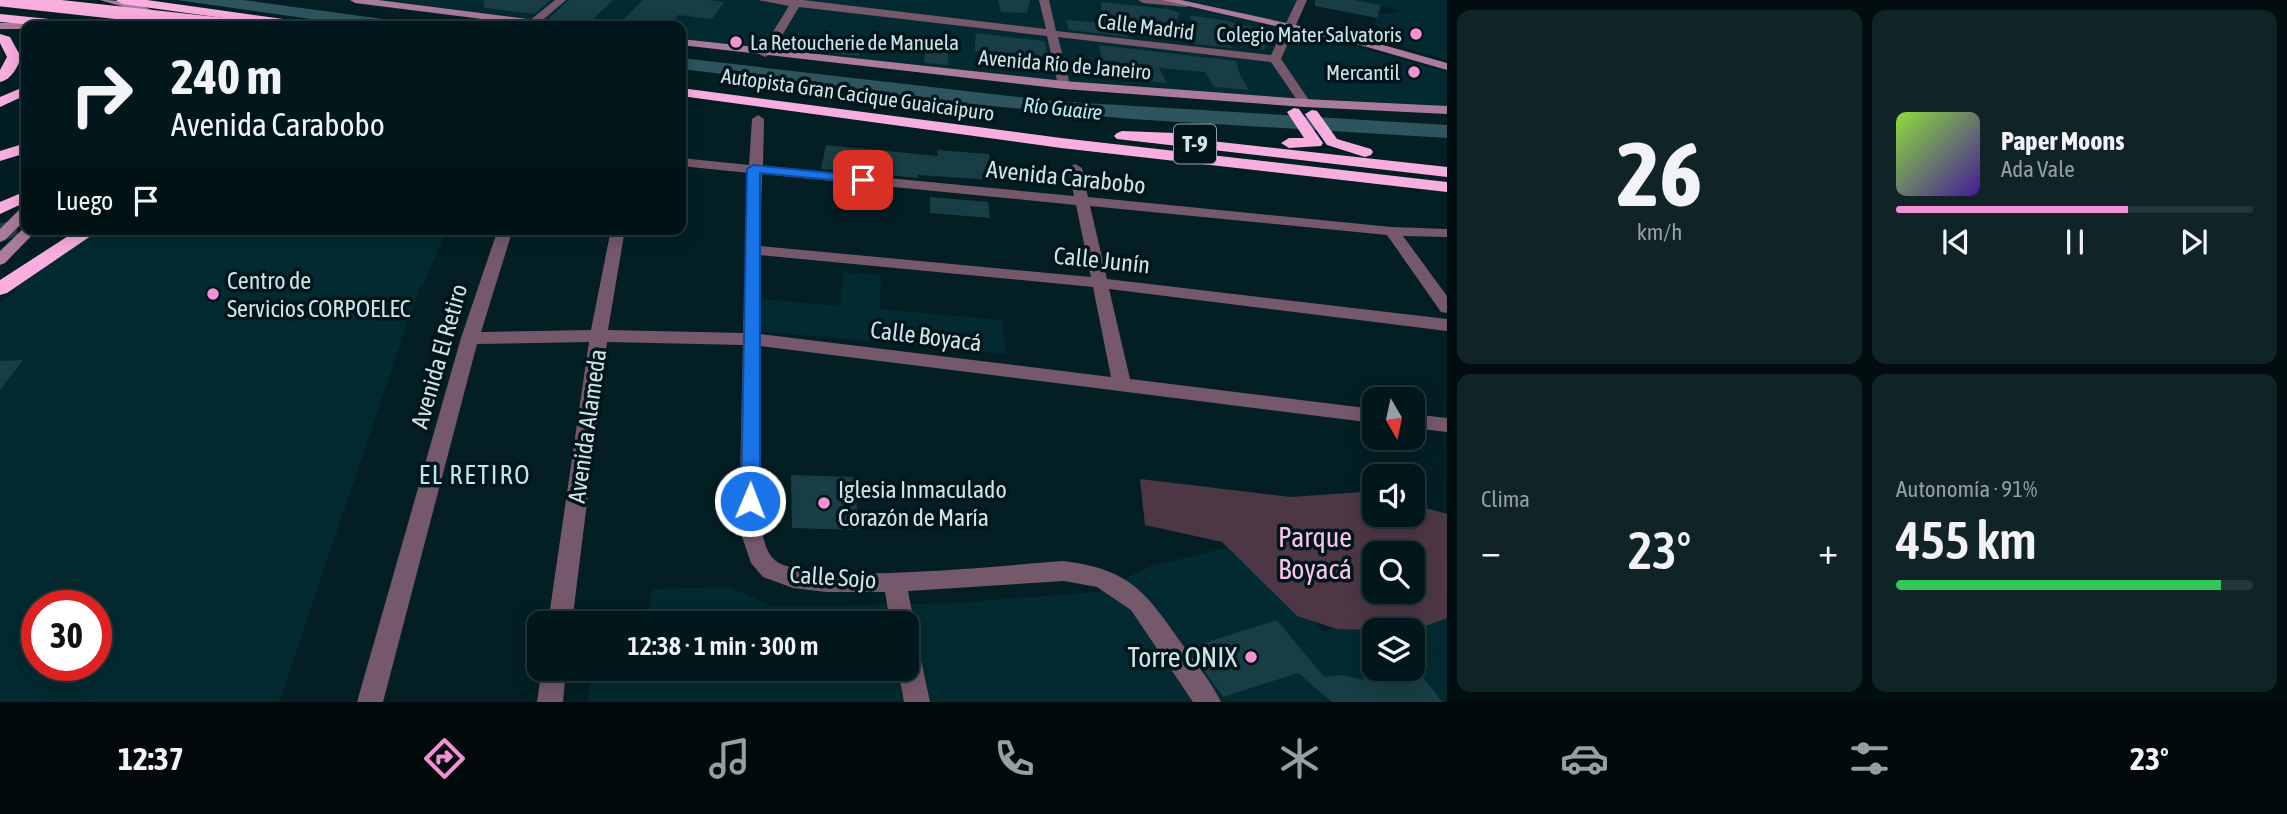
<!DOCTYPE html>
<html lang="es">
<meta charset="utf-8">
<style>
body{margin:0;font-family:"Asap Condensed",sans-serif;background:#102428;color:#f1f3f6;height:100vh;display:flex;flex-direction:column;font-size:26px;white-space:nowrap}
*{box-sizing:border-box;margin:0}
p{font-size:23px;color:#969fa3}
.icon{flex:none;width:38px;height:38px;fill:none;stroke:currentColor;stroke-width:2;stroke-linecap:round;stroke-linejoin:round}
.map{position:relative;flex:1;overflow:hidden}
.drawer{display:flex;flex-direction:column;gap:10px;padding:10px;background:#010d0f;width:840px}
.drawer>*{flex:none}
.banner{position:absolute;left:21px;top:21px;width:665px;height:214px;border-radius:14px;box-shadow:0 4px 18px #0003,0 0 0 2px #23363a;background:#02171b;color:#f1f3f6;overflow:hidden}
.needle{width:46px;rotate:171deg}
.buttons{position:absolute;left:1362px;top:387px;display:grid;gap:14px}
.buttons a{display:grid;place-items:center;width:63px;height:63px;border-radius:14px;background:#02171b;box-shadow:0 4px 18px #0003,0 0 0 2px #23363a;font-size:35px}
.speed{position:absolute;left:21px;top:590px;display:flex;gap:14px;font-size:35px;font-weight:700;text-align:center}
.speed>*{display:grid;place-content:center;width:91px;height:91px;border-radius:50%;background:#02171b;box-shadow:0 4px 18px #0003,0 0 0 2px #23363a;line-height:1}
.speed .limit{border:10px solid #d22;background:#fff;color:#111}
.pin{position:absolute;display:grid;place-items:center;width:60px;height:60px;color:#fff;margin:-30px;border-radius:14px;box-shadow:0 4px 10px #0006}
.me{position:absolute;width:77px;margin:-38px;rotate:1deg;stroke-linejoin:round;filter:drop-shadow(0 0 5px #0008)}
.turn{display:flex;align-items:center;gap:24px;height:147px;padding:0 35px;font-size:32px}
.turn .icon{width:91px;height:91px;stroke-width:2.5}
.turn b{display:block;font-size:49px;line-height:60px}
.then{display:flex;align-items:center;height:66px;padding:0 35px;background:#0003;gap:14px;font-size:26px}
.big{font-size:52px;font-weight:600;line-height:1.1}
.drawer .tile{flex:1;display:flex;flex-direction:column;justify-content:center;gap:10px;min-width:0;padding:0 24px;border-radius:14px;background:#102428}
.drawer .dial{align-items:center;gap:0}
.dial b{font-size:91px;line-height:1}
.song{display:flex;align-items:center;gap:21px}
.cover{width:84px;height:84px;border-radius:10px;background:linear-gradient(135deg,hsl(90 70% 55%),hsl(260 70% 35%))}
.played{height:7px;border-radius:4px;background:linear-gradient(90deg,#f491d4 65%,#23363a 65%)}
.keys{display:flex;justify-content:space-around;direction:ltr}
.heat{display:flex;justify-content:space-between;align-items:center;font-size:38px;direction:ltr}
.charge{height:10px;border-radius:5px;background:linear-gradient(90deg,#34c759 91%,#23363a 0)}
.drawer .tiles{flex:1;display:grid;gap:10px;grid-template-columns:repeat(2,1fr)}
.trip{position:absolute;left:527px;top:611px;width:392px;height:70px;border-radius:14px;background:#02171b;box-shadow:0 4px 18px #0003,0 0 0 2px #23363a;font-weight:600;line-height:70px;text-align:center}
.dock{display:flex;height:112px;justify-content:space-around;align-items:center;background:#01090b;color:#969fa3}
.dock .icon{width:49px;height:49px}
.dock .selected{color:#f491d4}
.dock b{font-size:32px;color:#f1f3f6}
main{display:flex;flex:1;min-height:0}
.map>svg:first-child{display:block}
</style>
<main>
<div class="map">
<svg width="1447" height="702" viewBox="0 0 1447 702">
<rect width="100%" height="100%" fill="#031f24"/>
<g fill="#032a30" fill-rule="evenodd">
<path d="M365,0H1300L1284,30L1358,47L1447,72V106L1182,92L801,56L681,41V26H565Z"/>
<path d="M1354,0H1447V60L1396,45L1374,23L1379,13L1391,14L1400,10Z"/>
<path d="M97,229H447L424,284L419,289L279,702H0V303L31,275ZM37,606H96V665H37Z"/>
<path d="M843,272L881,275L880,309L1002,320L1006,354L757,331L762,299L840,306Z"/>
<path d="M1246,543L1323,631L1447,594V702H588L592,669L906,668V623H648L652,589L728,587L775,607L952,603L1097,592L1151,566ZM1374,630H1412V668H1374Z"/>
</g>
<path fill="#4d3745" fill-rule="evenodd" d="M1140,479L1291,497L1362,492L1374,494V514H1412V504L1447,514V618L1412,631L1337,629L1297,616L1222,542L1145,525ZM1374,553H1412V592H1374Z"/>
<g fill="#2e555d">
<path d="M177,0H243L434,26H361Z"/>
<path d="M681,58L1052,101L1447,125V138L1131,119L969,104L681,69Z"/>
</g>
<g fill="#183d44">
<path d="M484,0H551L534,14L484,8Z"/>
<path d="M569,0H613L586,26L548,19Z"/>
<path d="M643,0H708L724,2L712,19L678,15L671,26H617Z"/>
<path d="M998,0H1030L1027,13L1001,12Z"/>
<path d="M1315,0H1354L1381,5L1377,18L1315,6Z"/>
<path d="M1101,2L1168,9L1180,13L1174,25L1125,21L1129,37L1069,30L1066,20L1102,23Z"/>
<path d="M1190,15L1223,20L1272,32L1264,50L1230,42L1232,48L1194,44Z"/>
<path d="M976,33L1044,41L1049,57L974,51Z"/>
<path d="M837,35L865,37L859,56L830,53Z"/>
<path d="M926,45L949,47L948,65L924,63Z"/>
<path d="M1099,45L1236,61L1240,75L1249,90L1214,87L1205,72L1159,68L1167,83L1130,80L1122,77L1116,61L1102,60Z"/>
<path d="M826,145L938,156L937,150L989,154L993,180L918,175V178L821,169Z"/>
<path d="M930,197L988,202L990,218L930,213Z"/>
<path d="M23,360L0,390V361Z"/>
<path d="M791,475L854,477L859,530L792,528Z"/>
<path d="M1277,620L1324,677L1342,675L1364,680L1365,662L1378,670L1415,668L1443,702H1332L1298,673L1223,697L1188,648Z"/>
</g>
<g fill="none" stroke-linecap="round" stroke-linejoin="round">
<path stroke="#223c41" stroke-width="17" stroke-dasharray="17 9" stroke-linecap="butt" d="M0,232L26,226"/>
<g fill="#76586b" fill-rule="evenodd">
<path d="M555,0H566L537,25H529V21Z"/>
<path d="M758,0H803L1046,29L1039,0H1049L1056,31L1271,55L1297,0H1307L1281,59L1311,103L1301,106L1271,62L1058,37L1070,85L1064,89L1058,85L1047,36L799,7L771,54L765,57L759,54L789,6Z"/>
<path d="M1138,0H1175L1191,4L1186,7L1143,3Z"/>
<path d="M758,115L764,119L763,166L1074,196L1068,168L1075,164L1082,168L1088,197L1392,227L1447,229V237L1403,236L1447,296V313L1441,312L1387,235L1090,206L1107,279L1447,319V331L1109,289L1130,379L1374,409V423L760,346L761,528C764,540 766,553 776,561C811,587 1013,564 1064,561C1134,570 1147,595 1185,648C1197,665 1212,683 1221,702H1193L1131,610L1097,587L1064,581L908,591L914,623L906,632V623H890L885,592H826L793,588L763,577L751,563L739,528L743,345L607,342L572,623H548L589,342L477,344L383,702H357L461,338L498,229H513L481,332L591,330L611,229H625L608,330L743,333L749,173L681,166V158L749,165L752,119ZM762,174L1076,205L1091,277L760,246ZM760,255L1093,287L1111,377L760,334Z"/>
<path d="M1412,414L1447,418V432L1412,428Z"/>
<path d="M906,635L914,638L918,646L930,702H904L898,668H906Z"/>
<path d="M542,668H566L563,702H537Z"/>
</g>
<g fill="#aa7b9a" fill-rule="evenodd">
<path d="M100,0C127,0 155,6 174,26H163L148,14Z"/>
<path d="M350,0H378L559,23L564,26H537L355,3Z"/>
<path d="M1162,0H1181L1369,41L1447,63V70L1367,47Z"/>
<path d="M0,23H26L31,26H26V29H0Z"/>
<path d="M681,39L1064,81L1305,99L1447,106V114L1305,107L1064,89L681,45Z"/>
<path d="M26,207V219L5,240L0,242V229L21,208Z"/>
<path d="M26,226V229H38L5,263L0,265V251Z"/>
</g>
<g fill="#f8aedf" fill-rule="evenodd">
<path d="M116,0H147L305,22L311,26H281L122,4Z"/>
<path d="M0,14L79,22L85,26H45L0,22Z"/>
<path d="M0,34L10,37L21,57C18,67 11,80 0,82V70L7,57L0,43Z"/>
<path d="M26,86V95L0,107V97Z"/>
<path d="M681,88L1061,138L1447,182V192L1061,148L681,96Z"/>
<path d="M1294,108L1299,109L1323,143L1321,146L1289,148L1281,143L1289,138H1304L1287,112Z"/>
<path d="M1312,110L1317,111L1337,139L1371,149L1373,152L1371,155L1365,157L1327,145L1305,114Z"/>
<path d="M1122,131L1176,133L1184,138L1447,167V177L1117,139L1114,136L1117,133Z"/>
<path d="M26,143V153L0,161V151Z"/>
<path d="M26,191V202L0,214V202Z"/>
<path d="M79,229H101L7,293L0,295V280Z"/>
</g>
<path stroke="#f8aedf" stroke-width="13" d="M2,0L239,26"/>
</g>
<path fill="#1a73e8" stroke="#114b97" stroke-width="2" d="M753,165L863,176L869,180L863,183L760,173V501L757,507L750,509L743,507L741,501L747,169Z"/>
<g fill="#f491d4" stroke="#00161b" stroke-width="2.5">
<circle cx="1416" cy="34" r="7"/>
<circle cx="736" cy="42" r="7"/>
<circle cx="1414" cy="72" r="7"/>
<circle cx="213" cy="294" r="7"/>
<circle cx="824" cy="503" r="7"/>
<circle cx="1251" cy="657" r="7"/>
</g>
<g text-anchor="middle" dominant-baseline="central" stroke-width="7" stroke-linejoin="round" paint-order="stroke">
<g font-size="21" fill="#d0e3e7" stroke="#00161b">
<text transform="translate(1146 26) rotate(7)">Calle Madrid</text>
<text transform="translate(1065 64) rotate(5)">Avenida Río de Janeiro</text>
<text transform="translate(858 94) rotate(8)">Autopista Gran Cacique Guaicaipuro</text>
</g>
<g font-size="21" fill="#d0e3e7" stroke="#00161b" text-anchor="end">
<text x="1402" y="34">Colegio Mater Salvatoris</text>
<text x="750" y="42" text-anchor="start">La Retoucherie de Manuela</text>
<text x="1400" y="72">Mercantil</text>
</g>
<g font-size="21" font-style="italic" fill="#b4eefa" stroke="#00161b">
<text transform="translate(1063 108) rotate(6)">Río Guaire</text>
</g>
<rect fill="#00161b" stroke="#92a6aa" stroke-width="2" x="1174" y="124.5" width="42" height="39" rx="5"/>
<g font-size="23" font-weight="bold" fill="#d0e3e7">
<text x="1195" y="144">T-9</text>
</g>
<g font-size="24" fill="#d0e3e7" stroke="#00161b">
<text transform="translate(1066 177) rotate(6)">Avenida Carabobo</text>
<text transform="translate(1102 260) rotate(6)">Calle Junín</text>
<text transform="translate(926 336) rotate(7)">Calle Boyacá</text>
<text transform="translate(439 356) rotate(-74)">Avenida El Retiro</text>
<text transform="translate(587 426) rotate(-82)">Avenida Alameda</text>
<text transform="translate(833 577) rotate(4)">Calle Sojo</text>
</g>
<g font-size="24" fill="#d0e3e7" stroke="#00161b" text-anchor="start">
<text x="227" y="280">Centro de<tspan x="227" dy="28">Servicios CORPOELEC</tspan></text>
<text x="838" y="489">Iglesia Inmaculado<tspan x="838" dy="28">Corazón de María</tspan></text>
</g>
<g font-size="26" letter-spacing="2" fill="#bee7ef" stroke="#00161b">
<text x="475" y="475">EL RETIRO</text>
</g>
<g font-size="28" fill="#fac4e7" stroke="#00161b">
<text x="1315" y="537">Parque<tspan x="1315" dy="32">Boyacá</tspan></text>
</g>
<g font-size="28" fill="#d0e3e7" stroke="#00161b" text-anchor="end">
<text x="1237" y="657">Torre ONIX</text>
</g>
</g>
</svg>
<div class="buttons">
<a><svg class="needle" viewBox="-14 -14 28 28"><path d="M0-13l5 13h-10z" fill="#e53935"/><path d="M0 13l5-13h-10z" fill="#969fa3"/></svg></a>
<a><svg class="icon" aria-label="sound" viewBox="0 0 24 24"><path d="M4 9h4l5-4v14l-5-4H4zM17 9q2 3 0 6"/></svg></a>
<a><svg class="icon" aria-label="search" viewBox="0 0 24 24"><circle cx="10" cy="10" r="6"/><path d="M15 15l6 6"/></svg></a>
<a><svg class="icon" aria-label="layers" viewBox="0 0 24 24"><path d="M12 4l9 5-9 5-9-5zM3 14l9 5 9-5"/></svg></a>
</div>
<div class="speed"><div class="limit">30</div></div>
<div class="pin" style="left:863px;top:180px;background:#d93025"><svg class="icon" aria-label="arrive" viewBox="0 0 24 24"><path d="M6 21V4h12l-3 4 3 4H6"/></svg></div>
<svg class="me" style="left:750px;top:501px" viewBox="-20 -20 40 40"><circle r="17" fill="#1a73e8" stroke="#fff" stroke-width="3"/><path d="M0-11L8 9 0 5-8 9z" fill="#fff"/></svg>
<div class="trip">12:38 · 1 min · 300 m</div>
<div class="banner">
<div class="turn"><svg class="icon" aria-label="right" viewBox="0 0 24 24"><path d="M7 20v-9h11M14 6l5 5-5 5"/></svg><div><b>240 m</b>Avenida Carabobo</div></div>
<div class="then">Luego<svg class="icon" aria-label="arrive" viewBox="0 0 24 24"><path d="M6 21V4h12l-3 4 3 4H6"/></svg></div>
</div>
</div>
<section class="drawer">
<div class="tiles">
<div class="tile dial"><b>26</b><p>km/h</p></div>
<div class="tile">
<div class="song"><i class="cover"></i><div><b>Paper Moons</b><p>Ada Vale</p></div></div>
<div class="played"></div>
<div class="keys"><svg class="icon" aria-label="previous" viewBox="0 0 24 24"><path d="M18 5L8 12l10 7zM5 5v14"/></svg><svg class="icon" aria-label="pause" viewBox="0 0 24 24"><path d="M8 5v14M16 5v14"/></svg><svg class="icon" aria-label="next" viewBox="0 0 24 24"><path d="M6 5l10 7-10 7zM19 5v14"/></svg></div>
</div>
<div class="tile"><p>Clima</p>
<div class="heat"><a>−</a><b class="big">23°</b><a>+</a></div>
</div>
<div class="tile"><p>Autonomía · 91%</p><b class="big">455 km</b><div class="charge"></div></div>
</div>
</section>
</main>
<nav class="dock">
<b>12:37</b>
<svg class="icon selected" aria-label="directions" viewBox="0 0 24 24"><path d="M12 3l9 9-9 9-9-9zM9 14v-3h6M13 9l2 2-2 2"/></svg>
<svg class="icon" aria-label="music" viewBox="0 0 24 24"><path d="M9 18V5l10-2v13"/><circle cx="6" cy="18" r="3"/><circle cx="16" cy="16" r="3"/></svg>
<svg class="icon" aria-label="phone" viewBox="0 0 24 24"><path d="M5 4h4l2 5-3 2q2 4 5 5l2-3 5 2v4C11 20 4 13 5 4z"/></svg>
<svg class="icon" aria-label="climate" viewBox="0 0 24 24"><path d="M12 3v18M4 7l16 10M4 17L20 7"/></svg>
<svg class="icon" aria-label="car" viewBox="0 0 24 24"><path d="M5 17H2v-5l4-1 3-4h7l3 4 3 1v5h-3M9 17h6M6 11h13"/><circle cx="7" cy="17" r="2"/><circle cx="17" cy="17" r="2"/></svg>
<svg class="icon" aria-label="filters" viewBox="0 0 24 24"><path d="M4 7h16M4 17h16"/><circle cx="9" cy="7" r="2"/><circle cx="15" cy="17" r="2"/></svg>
<b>23°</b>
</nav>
